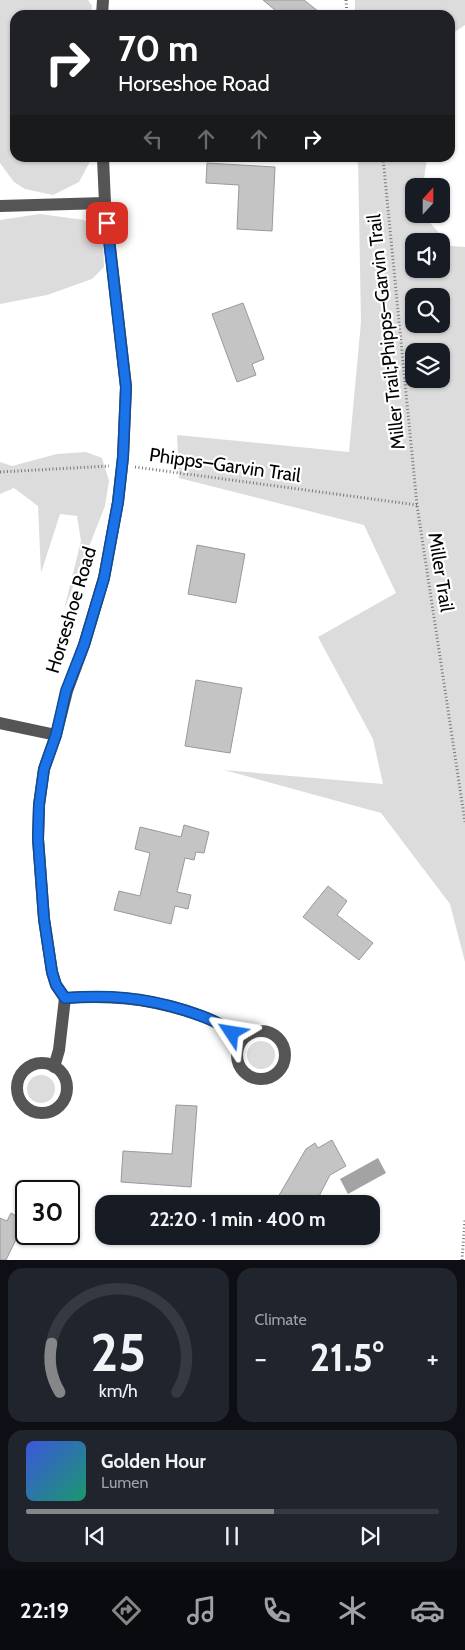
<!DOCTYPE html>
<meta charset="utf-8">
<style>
body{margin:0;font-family:Cabin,sans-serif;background:#20242c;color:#f1f3f6;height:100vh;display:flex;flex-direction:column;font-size:19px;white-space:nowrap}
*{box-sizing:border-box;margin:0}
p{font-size:16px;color:#9ea1a6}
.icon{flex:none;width:28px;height:28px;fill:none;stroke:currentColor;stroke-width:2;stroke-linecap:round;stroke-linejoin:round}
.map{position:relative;height:1260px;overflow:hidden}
.panel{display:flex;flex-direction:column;gap:8px;padding:8px;background:#0d0f14;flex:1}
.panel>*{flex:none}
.banner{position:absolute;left:10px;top:10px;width:445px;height:152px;border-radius:15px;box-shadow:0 1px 4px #0004;background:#202124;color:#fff;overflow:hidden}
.needle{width:32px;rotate:21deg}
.buttons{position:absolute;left:405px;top:178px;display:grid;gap:10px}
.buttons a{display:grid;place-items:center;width:45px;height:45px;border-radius:10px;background:#171b24;box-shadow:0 1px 4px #0004;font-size:25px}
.speed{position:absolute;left:15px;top:1180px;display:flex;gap:10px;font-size:25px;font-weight:700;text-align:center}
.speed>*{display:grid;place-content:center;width:65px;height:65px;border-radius:50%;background:#171b24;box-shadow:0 1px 4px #0004;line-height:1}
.speed .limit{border:2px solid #111;border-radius:8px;background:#fff;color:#111}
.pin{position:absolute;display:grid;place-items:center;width:42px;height:42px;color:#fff;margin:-21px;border-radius:10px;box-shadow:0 2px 8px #0006}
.me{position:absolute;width:55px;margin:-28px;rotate:303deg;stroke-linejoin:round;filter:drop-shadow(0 0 4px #0008)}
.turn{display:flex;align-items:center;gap:18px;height:105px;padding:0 25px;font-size:22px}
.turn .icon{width:65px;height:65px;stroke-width:2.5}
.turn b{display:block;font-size:35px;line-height:42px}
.lanes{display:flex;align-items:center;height:48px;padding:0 25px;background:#0003;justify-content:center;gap:25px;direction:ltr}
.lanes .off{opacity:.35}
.big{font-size:38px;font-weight:700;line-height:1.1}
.panel .widget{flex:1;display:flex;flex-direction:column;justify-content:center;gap:8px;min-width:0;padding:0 18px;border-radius:15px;background:#20242c}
.panel .dial{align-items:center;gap:0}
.dial svg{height:130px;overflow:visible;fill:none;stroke:#363941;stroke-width:7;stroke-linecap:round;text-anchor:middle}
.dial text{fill:#f1f3f6;stroke:none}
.song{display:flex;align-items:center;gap:15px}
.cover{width:60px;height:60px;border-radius:8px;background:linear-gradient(135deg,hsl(230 70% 55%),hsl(160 70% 35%))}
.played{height:5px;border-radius:2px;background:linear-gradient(90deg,#858687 60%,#363941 60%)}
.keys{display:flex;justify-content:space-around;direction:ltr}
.heat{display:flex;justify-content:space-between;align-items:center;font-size:28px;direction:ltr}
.panel .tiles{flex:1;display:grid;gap:8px;grid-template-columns:1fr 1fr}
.widget:last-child{grid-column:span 2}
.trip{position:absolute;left:95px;top:1195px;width:285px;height:50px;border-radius:15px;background:#171b24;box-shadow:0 1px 4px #0004;font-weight:700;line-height:50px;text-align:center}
.tabs{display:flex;height:80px;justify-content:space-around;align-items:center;background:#090b0e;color:#9ea1a6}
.tabs .icon{width:35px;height:35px}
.tabs .active{color:#858687}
.tabs b{font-size:22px;color:#f1f3f6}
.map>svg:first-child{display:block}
</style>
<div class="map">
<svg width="465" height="1260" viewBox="0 0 465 1260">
<rect width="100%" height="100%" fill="#fff"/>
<g fill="#dcdcdc" fill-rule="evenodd">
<path d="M0,0H88L92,6L91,15H15V158H92L79,182L53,195L25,189L14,182L0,163Z"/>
<path d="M355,0H465V25L450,35V15H355Z"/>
<path d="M358,158H427L423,186H414V214H422L451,246L465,247V962L450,904L381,813L224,770L383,784L373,739L318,637L396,593L364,525L179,478L177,435L349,452L361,322ZM441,241V269H414V241ZM441,296V324H414V296ZM441,351V379H414V351Z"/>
<path d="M40,214L84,220L103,237L104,267L92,279L47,295L0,304V220Z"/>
<path d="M86,452L102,458L109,481L105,506L64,610L81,541L77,516L60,514L41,573L38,506L14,488L0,494V462L12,466L57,454Z"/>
<circle cx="261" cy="1055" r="14"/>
<circle cx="41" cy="1089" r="14"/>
</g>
<path fill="#a3a3a3" d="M378,1158L386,1173L348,1194L340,1179Z"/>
<g fill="#c4c4c4" stroke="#999">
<path d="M263,0H304L323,15H281Z"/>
<path d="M207,163L275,167L272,231L237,229L239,185L206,183Z"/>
<path d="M243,303L264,359L252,364L256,375L237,382L212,314Z"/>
<path d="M197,545L245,554L236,603L188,594Z"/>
<path d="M196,680L242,688L230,753L185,746Z"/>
<path d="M184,825L209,832L204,853L196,852L194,860L185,858L177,892L191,895L188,909L175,906L171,924L114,910L119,891L140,896L150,853L135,849L140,827L181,837Z"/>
<path d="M328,886L347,901L337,915L373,943L359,960L303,917Z"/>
<path d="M176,1105L197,1106L191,1187L121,1182L123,1151L172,1154Z"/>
<path d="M332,1140L346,1166L330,1175L315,1204H274L306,1149L315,1143L318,1148Z"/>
<path d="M11,1213L25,1221L6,1260H0V1218L7,1221Z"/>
</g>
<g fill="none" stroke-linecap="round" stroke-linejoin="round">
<g stroke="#777" stroke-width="3" stroke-dasharray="1 2.5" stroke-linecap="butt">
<path d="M346,0L347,15"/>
<path d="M383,158L417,505L465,822"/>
<path d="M135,467L417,505"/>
<path d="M0,472L109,466"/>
<path d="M462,1260L465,1219"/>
</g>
<g stroke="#555" stroke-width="12">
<path d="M102,15L103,0"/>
<path d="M0,206L105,203"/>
<path d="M0,723L56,735"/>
<path d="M65,998C110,995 144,998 187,1011C199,1015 213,1019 223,1026C230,1030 235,1036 241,1040"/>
<circle cx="261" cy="1055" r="24"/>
<circle cx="42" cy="1088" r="25"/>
<path d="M54,1067L59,1050L65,998L56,985L52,972L44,919L38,839L39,805L44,769L56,735L67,691L84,645L104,578L118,502L123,457L126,387L105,203L103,158"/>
</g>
</g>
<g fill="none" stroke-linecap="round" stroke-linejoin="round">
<defs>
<path id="route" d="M107,223L126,387L123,457L118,502L104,578L84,645L66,691L56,735L44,769L39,805L38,839L44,919L52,972L56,985L65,998C108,995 142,997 184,1010C202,1016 218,1021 232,1033"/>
</defs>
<use href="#route" stroke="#114b97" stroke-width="12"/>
<use href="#route" stroke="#1a73e8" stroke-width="9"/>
</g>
<g text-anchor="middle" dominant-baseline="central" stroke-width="4.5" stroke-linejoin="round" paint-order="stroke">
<g font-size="19" fill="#000" stroke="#fff">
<text transform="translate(386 332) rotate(-96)">Miller Trail;Phipps–Garvin Trail</text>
<text transform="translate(225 465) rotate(8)">Phipps–Garvin Trail</text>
<text transform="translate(441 572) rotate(81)">Miller Trail</text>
<text transform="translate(71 610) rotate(-73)">Horseshoe Road</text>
</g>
</g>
</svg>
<div class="buttons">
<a><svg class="needle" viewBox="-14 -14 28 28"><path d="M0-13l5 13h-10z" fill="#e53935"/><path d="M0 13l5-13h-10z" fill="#9ea1a6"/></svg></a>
<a><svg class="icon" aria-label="sound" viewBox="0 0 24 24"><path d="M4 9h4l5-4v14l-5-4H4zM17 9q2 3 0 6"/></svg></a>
<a><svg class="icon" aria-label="search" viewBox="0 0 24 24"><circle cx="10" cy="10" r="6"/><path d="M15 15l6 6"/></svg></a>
<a><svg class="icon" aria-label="layers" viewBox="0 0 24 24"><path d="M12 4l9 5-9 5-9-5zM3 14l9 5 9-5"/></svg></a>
</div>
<div class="speed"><div class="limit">30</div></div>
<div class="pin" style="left:107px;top:223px;background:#d93025"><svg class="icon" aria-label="arrive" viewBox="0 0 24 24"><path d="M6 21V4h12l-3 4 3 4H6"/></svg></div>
<svg class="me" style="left:232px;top:1033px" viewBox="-20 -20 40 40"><path d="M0-17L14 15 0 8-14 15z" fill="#1a73e8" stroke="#fff" stroke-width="4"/></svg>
<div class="trip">22:20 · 1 min · 400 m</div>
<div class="banner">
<div class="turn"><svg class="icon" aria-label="right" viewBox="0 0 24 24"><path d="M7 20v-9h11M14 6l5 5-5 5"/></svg><div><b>70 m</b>Horseshoe Road</div></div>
<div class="lanes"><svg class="icon off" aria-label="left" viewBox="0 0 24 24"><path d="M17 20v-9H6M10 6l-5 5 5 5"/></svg><svg class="icon off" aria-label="ahead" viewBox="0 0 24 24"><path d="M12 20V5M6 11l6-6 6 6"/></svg><svg class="icon off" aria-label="ahead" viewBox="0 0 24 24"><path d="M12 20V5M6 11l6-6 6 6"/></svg><svg class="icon" aria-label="right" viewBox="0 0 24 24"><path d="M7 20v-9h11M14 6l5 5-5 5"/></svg></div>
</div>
</div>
<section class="panel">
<div class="tiles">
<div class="widget dial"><svg viewBox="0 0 100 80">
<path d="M14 69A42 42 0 1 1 86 69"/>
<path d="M14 69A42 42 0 0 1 9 39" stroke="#858687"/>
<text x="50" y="56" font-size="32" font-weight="700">25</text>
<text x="50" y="72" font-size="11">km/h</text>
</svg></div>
<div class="widget"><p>Climate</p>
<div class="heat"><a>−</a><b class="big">21.5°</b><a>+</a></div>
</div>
<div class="widget">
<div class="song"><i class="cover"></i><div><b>Golden Hour</b><p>Lumen</p></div></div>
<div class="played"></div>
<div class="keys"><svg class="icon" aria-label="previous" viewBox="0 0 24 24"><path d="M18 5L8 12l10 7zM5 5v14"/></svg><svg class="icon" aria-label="pause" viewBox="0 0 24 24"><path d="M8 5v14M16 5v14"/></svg><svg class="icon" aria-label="next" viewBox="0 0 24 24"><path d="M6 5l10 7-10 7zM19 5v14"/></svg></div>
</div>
</div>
</section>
<nav class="tabs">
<b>22:19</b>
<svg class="icon active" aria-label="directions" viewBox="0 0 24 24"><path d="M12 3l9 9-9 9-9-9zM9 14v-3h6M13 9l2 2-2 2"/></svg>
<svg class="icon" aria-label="music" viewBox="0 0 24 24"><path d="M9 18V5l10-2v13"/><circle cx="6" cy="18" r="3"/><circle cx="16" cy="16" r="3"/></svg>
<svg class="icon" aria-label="phone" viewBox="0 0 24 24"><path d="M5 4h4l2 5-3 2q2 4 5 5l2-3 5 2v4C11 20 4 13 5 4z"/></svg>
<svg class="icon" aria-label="climate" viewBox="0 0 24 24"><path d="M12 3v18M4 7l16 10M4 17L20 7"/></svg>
<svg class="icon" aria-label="car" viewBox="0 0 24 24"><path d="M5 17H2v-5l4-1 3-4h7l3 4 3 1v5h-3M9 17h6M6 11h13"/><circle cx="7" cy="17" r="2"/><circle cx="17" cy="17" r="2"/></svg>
</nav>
